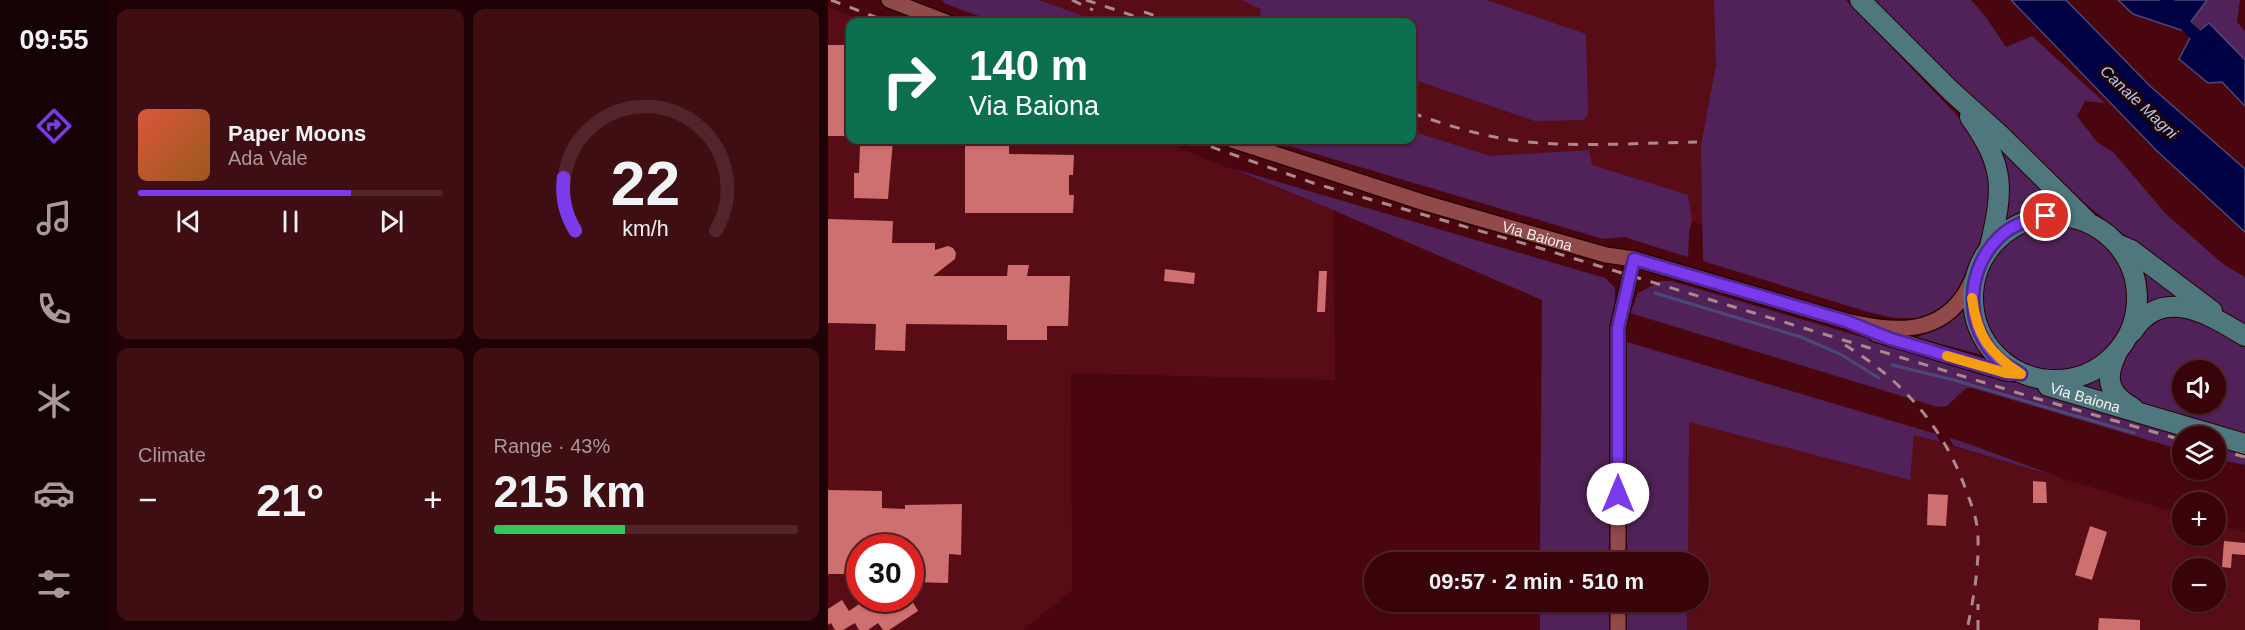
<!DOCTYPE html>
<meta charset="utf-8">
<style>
body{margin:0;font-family:Arial,sans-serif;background:#3f0e13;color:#f1f3f6;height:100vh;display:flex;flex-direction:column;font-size:22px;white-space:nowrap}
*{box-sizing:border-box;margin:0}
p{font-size:20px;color:#ab989c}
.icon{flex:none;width:33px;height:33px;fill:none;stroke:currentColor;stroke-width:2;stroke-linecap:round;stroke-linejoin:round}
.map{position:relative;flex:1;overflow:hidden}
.details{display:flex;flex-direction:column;gap:9px;padding:9px;background:#1f0206;width:720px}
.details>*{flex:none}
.hud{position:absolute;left:18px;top:18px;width:570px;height:126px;border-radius:12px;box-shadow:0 2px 4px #0004,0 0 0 2px #52252b;background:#0b6e4f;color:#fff;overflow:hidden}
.controls{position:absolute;left:1344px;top:360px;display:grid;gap:12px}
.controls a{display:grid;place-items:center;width:54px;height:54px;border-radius:50%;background:#38040a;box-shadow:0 2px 4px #0004,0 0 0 2px #52252b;font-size:30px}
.speed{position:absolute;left:18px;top:534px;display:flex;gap:12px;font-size:30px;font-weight:700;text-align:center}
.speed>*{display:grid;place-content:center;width:78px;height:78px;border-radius:50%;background:#38040a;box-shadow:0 2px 4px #0004,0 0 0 2px #52252b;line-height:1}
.speed .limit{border:9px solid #d22;background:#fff;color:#111}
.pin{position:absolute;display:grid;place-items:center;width:51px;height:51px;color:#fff;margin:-26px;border:3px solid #fff;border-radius:50%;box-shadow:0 2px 6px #0007}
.me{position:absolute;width:66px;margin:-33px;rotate:0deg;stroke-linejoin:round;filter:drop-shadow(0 0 4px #0008)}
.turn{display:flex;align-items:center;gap:21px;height:126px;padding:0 24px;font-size:27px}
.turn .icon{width:78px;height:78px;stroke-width:2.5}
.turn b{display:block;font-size:42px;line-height:51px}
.big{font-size:45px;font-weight:800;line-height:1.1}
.details .widget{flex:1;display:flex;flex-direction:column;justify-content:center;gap:9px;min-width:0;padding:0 21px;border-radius:12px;background:#3f0e13}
.details .dial{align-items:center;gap:0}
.dial svg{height:156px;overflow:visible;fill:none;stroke:#52252b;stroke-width:7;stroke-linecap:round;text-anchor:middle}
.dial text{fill:#f1f3f6;stroke:none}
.song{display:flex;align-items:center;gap:18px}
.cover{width:72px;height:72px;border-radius:9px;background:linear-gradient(135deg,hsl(10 70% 55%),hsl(30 70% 35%))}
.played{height:6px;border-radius:3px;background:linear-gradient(90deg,#7c3aed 70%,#52252b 70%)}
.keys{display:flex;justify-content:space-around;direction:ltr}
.heat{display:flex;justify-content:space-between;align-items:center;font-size:33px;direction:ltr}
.charge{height:9px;border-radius:4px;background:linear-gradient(90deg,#34c759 43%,#52252b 0)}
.details .tiles{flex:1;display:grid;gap:9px;grid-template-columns:repeat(2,1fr)}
.trip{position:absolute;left:536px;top:552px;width:345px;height:60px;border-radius:30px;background:#38040a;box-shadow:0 2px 4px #0004,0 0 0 2px #52252b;font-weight:800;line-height:60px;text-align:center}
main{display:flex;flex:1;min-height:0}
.menu{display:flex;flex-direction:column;width:108px;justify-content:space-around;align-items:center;background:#160204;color:#ab989c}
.menu .icon{width:42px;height:42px}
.menu .active{color:#7c3aed}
.menu b{font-size:27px;color:#f1f3f6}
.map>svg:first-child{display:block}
</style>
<main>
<nav class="menu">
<b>09:55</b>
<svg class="icon active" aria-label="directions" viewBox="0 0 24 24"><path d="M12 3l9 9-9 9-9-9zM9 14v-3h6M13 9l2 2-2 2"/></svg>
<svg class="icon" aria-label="music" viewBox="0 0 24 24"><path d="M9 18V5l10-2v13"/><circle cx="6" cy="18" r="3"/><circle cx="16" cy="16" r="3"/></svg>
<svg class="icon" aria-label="phone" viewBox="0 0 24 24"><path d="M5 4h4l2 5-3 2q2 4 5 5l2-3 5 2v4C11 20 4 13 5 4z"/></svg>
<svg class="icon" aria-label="climate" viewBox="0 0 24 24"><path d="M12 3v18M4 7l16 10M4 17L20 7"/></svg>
<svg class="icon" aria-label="car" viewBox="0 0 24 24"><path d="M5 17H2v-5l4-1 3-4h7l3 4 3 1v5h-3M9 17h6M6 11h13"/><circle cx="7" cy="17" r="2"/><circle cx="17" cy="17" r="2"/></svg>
<svg class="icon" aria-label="filters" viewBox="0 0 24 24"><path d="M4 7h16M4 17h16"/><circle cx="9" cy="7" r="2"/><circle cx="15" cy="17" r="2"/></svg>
</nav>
<section class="details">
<div class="tiles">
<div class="widget">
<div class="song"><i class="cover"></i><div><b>Paper Moons</b><p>Ada Vale</p></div></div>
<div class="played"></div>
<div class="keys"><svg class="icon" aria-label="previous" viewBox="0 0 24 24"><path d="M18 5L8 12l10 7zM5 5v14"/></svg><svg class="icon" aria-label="pause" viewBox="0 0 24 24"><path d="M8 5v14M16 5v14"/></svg><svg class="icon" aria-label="next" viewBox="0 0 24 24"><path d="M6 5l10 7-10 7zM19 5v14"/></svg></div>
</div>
<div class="widget dial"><svg viewBox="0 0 100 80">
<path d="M14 69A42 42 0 1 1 86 69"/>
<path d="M14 69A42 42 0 0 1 8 42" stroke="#7c3aed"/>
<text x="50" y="56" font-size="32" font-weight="700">22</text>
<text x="50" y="72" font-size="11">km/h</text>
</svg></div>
<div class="widget"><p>Climate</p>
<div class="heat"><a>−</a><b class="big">21°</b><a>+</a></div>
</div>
<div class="widget"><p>Range · 43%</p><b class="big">215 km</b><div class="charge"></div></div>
</div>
</section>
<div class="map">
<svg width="1417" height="630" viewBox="0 0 1417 630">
<rect width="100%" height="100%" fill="#4a060e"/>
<g fill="#580d16" fill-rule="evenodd">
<path d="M211,0H994L940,246L584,131V22H272Z"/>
<path d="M0,7L40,22H22V140H331L505,210L507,380L243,373L244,590L195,630H0ZM32,548H82V598H32Z"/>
<path d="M812,380L947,394L1354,514V536H1388V524L1417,532V630H810V602H870V562H810ZM1354,568H1388V602H1354Z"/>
</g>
<g fill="#512259" fill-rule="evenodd">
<path d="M114,0H211L272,22H167L118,4Z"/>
<path d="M414,0H658L758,34L760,115L755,120L707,121L584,79V22H431L433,9Z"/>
<path d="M886,0H1018L1145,132L1164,176L1159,223L1140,272L1126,297L1113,309L1093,318H1066L1040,312L875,261L873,145L888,66Z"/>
<path d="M1043,0H1143L1157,16L1178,47L1204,36L1277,103L1257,101L1249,116L1269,142L1285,152L1337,213L1395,264L1417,277V328L1390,311L1228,180Z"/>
<path d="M1379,0H1412L1409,22L1417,31V60L1381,23L1370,30L1362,23Z"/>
<path d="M584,131L662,156L761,150L764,165L860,195L864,221L861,233L860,257L796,237L775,239L441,140H584Z"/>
<path d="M1167,142L1245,210C1214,207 1196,213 1171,231Z"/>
<path d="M403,168L777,278L787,288L785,562H712L714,300L505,210Z"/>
<circle cx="1228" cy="298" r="75"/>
<path d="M1309,258L1360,298L1315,310L1317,290Z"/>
<path d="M833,281H843L1371,436H1354V450L1144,388H1138L1119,406L1110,407L802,313L810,293Z"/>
<path d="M1139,300L1147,331L1154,344L1164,357L1088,338L1104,330Z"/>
<path d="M1364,313L1417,345V434L1309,403L1293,388L1289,364L1303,341L1321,319ZM1354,370H1388V404H1354Z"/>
<path d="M799,342L1108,434L1112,442L1086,435L1082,480L861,422L860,562H798Z"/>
<path d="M1272,373L1281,397L1239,385L1256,381Z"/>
<path d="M1121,438L1135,442L1233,478L1126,446Z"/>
<path d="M1388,442L1417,450V465L1388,459Z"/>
<path d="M712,602H785L784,630H712Z"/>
<rect x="798" y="602" width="61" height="28"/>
</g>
<g fill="#000142" stroke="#4b4976" stroke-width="1.5">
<path d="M1183,0H1238L1322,86L1417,169V232L1329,151Z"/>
<path d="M1290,0H1379L1356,31L1305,14Z"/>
<path d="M1381,23L1417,60V106L1394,82L1380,83L1351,59L1362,38Z"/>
</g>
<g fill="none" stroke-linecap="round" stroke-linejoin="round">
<g stroke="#4b4976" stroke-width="3">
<path d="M827,293L973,337L1012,354L1051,378"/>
<path d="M1064,365L1126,380L1306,433"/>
</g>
<path stroke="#000142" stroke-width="12" d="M1338,0L1359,27L1377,43"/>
</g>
<g fill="#ce706f">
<path d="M0,45H22V76H19L17,136H0Z"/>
<path d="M23,140H65L60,199L26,198V173H31L32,146Z"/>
<path d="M137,140H181V154L246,155L245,175H241V195H246L245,213H137Z"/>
<path d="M0,219L65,221L64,243H107V250L120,246L125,248L128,253L127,259L105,276H179L180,265H201L199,276H242L240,326H219V340H179V325L78,324L77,351L47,350L48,324L0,323Z"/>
<path d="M337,269L367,273L366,284L336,281Z"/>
<path d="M491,271H499L497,312H489Z"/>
<path d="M1205,481L1218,482L1219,503H1205Z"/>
<path d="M0,490L54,491V508L77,509V505L134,504L133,555L121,554L120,583L82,582V548H32V574H0Z"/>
<path d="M1100,494L1120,495L1118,526L1099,525Z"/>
<path d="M1262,526L1279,532L1264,580L1247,575Z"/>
<path d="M1396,541L1417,543V555L1404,554L1403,568L1394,567Z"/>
<path d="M83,599L90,611L61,630H55L50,623L40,630H31L27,623L15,630H7L3,623L0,625V609L14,600L21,611L37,600L44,611L60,600L67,610Z"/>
<path d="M1271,618L1312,620V630H1270Z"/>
</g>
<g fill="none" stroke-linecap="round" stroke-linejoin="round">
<defs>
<g id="minor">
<path d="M61,0L118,22"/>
<path id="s1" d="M404,140L597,203L778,255L806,259L1018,321C1060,330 1105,338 1134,298C1140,290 1143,281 1148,273"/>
<path d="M1048,334L1178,373L1193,374"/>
<path d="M790,562V328L806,259"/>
<path d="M790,630V602"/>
</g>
<g id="major">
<path d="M1032,0L1123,91L1173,136L1259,221"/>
<path d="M1142,117C1178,168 1175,189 1162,247"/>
<circle cx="1227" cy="298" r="82"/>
<path d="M1291,245L1303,250L1384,311"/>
<path d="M1304,332C1334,285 1381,314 1417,336"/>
<path d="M1288,355C1276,379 1281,395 1305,408"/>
<path id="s2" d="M1220,386L1417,444"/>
</g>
</defs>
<use href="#minor" stroke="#270001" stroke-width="18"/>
<use href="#major" stroke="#270001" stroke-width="22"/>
<use href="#minor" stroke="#914949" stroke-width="15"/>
<use href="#major" stroke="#4e787d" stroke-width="20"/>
<g stroke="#ac898c" stroke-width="3" stroke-dasharray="10 10" stroke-linecap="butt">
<path d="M3,0L60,22"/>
<path d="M244,0L265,10"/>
<path d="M258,0L324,22"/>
<path d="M316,12L347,22"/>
<path d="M584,113C621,126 659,138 699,142C755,147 813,143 869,142"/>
<path d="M364,140L485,183L708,247L1207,398L1354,440"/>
<path d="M1017,345C1074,380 1115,426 1138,490C1144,506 1150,521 1150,539C1151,569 1145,601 1139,630"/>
<path d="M1388,449L1417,457"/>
<path d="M1150,630V604"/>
</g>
</g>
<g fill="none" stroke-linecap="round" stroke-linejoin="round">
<defs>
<path id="route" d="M790,494V328L806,259L1018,321L1063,339L1178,373L1193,374C1187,370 1180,366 1174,362C1133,328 1137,265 1176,233C1188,223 1203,219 1218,216"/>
</defs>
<use href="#route" stroke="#51269a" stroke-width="15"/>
<use href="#route" stroke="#7c3aed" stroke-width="10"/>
<path stroke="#f59e0b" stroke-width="10" d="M1119,356L1178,373L1193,374C1161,353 1149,336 1144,298"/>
</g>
<g text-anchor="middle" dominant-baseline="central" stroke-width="6" stroke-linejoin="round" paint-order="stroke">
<g font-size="15" fill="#faf1f0" stroke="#1f0405">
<text stroke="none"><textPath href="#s1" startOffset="320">Via Baiona</textPath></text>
<text stroke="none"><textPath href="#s2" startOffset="39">Via Baiona</textPath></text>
</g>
<g font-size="16" font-style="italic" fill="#b0c6ed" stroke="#1f0405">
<text transform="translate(1311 102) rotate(43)">Canale Magni</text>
</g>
</g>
</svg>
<div class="controls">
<a><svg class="icon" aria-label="sound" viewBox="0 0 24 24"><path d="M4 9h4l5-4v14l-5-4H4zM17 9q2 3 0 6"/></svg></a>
<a><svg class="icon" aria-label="layers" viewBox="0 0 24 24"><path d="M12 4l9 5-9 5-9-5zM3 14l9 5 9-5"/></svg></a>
<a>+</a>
<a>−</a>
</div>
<div class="speed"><div class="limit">30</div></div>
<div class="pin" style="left:1218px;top:216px;background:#d93025"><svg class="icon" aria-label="arrive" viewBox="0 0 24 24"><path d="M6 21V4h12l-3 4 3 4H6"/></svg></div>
<svg class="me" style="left:790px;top:494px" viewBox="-20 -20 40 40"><circle r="19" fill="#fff"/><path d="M0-13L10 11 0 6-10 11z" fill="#7c3aed"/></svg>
<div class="trip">09:57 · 2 min · 510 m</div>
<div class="hud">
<div class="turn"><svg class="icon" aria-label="right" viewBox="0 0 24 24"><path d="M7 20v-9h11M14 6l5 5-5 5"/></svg><div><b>140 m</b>Via Baiona</div></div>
</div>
</div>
</main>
